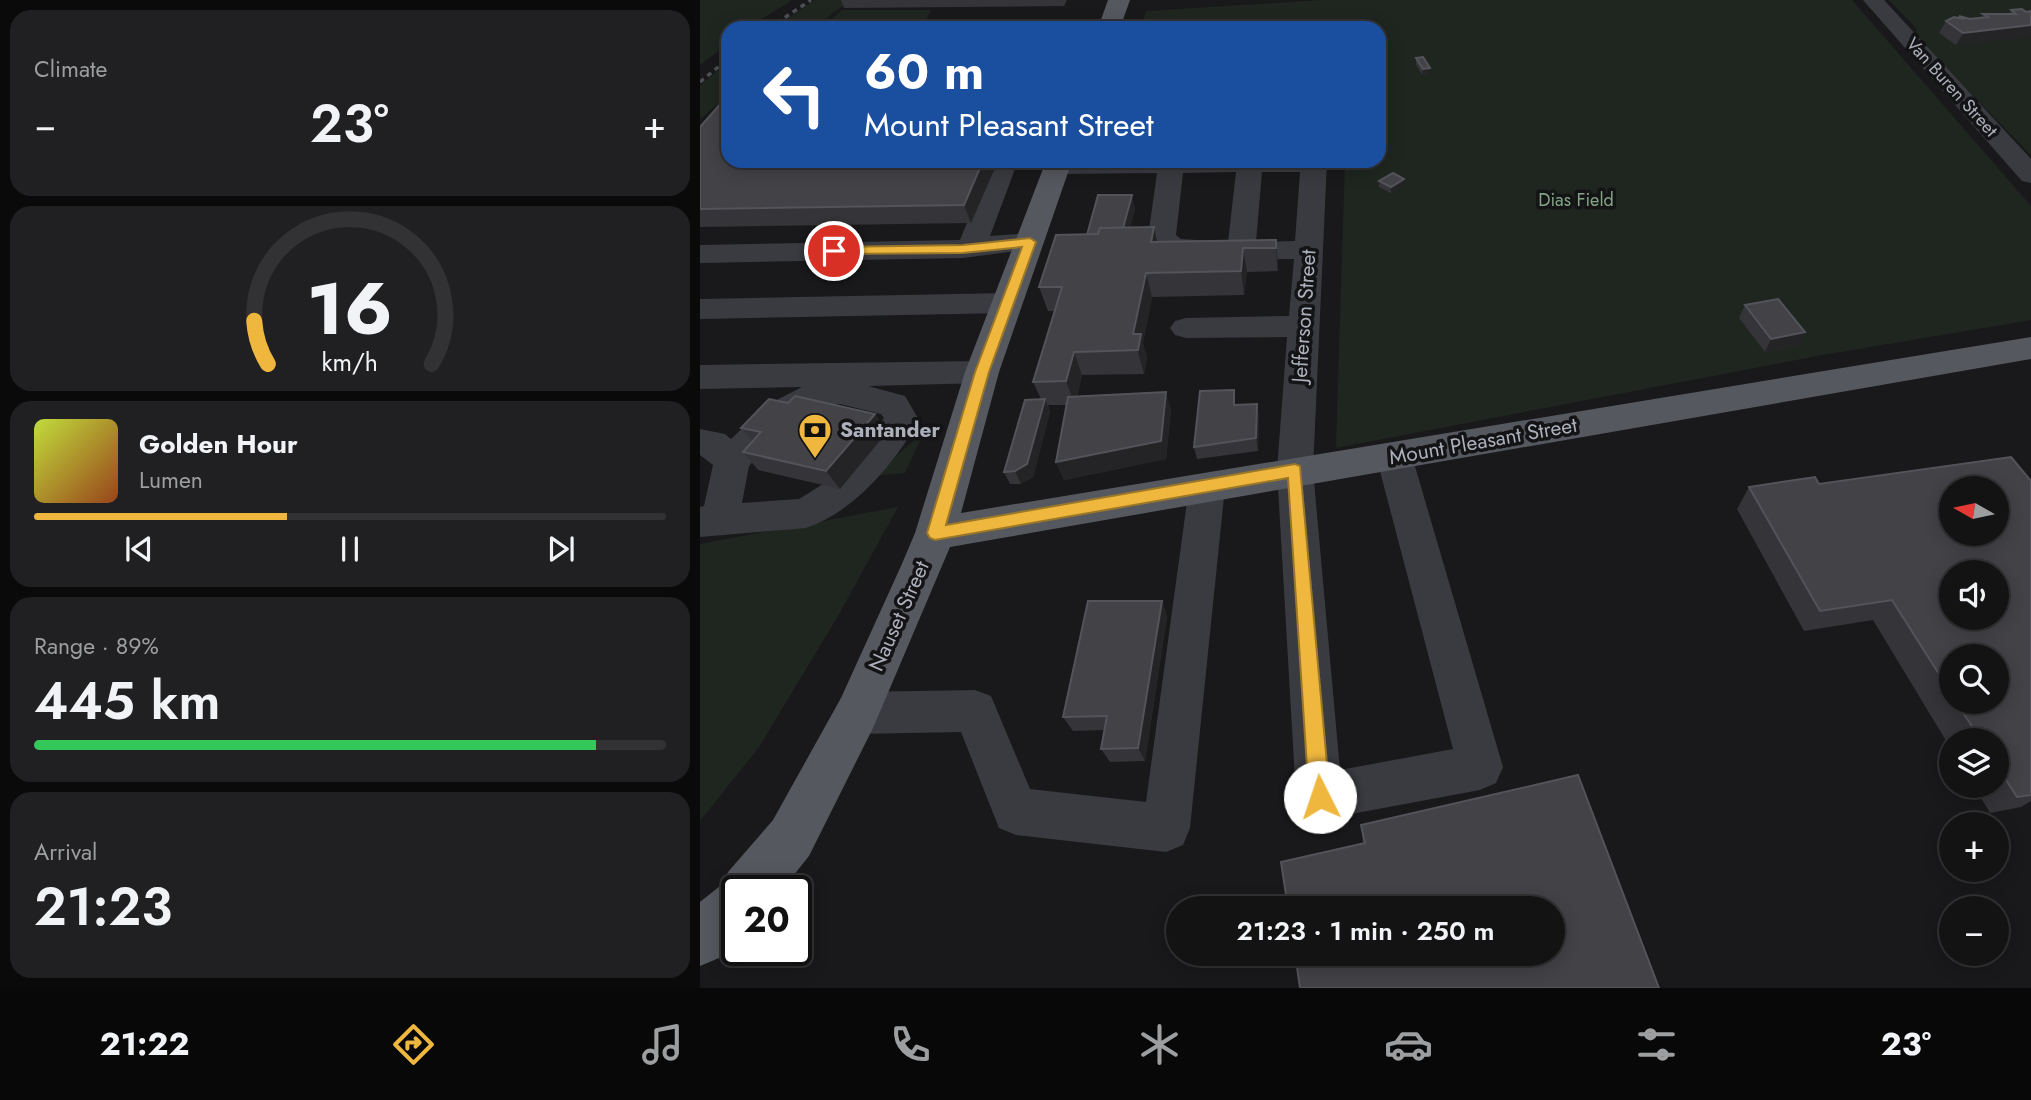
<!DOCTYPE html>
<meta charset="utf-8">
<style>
body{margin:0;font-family:Jost,sans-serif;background:#202022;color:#f1f3f6;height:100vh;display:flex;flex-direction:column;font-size:26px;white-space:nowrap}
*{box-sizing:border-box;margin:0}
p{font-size:23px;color:#9d9ea0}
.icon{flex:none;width:38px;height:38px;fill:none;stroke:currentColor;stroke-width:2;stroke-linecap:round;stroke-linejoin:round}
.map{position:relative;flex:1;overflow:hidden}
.panel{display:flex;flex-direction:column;gap:10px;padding:10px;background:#0a0a0b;width:700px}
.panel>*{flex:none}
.guide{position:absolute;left:21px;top:21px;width:665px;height:147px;border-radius:21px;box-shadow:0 4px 18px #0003,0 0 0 2px #323234;background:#1a4fa0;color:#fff;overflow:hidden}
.needle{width:46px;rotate:279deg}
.controls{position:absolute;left:1239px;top:476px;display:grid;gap:14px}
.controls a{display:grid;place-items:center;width:70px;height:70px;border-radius:50%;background:#131314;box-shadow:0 4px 18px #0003,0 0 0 2px #323234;font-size:35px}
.speed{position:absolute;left:21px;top:875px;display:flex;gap:14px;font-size:35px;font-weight:700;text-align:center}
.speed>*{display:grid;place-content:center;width:91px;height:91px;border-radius:50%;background:#131314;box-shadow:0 4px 18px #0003,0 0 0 2px #323234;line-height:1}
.speed .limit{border:4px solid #111;border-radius:10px;background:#fff;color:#111}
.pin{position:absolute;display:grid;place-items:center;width:60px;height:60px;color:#fff;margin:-30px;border:4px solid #fff;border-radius:50%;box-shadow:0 2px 7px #0007}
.me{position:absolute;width:77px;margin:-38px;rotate:356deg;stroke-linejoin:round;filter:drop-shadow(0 0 5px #0008)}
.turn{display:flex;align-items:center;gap:24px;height:147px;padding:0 28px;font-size:32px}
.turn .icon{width:91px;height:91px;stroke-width:2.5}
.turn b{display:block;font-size:49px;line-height:60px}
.big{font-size:52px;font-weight:600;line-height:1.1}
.panel .widget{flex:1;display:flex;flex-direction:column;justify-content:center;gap:10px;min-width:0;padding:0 24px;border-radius:21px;background:#202022}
.panel .dial{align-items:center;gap:0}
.dial svg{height:182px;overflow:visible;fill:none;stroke:#323234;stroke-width:7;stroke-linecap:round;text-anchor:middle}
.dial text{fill:#f1f3f6;stroke:none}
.song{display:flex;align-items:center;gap:21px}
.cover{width:84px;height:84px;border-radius:10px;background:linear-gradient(135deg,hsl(70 70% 55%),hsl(20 70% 35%))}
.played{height:7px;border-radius:4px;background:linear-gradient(90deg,#efb73e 40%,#323234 40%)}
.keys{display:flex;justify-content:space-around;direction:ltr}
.heat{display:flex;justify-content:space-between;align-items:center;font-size:38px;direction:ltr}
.charge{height:10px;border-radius:5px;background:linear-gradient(90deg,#34c759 89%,#323234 0)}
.trip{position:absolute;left:466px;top:896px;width:399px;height:70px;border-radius:35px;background:#131314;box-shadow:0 4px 18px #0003,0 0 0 2px #323234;font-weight:600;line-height:70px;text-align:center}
.tabs{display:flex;height:112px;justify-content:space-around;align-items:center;background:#080808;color:#9d9ea0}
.tabs .icon{width:49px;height:49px}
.tabs .selected{color:#efb73e}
.tabs b{font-size:32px;color:#f1f3f6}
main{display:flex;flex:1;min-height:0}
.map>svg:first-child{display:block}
</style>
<main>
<section class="panel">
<div class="widget"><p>Climate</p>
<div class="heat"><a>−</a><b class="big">23°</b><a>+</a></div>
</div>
<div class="widget dial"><svg viewBox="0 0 100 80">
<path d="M14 69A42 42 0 1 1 86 69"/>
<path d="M14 69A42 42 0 0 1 8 50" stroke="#efb73e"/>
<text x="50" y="56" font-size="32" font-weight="700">16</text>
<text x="50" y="72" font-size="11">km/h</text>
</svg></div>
<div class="widget">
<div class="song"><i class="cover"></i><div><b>Golden Hour</b><p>Lumen</p></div></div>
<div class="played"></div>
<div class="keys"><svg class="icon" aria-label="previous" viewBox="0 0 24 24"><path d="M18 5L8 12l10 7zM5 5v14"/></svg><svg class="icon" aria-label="pause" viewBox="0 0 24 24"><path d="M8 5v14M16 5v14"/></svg><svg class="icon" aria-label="next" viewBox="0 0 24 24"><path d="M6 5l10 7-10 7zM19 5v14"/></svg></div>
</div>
<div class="widget"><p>Range · 89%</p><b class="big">445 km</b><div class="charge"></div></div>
<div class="widget"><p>Arrival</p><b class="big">21:23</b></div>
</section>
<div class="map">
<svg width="1331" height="988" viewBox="0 0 1331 988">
<rect width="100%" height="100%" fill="#19191b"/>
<g fill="#1f2620">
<path d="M0,0H92L48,28H28V44L0,65Z"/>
<path d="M115,0H153L132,13L118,28H73Z"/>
<path d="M623,0H1152L1331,206V320L1123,355L636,448L645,161H679V28H441L446,11Z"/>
<path d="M1189,0H1331V155L1241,63L1216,33L1217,29Z"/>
<path d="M142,10H231L222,28H121Z"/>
<path d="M28,62V96L0,119V86Z"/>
<path d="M217,438L221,439L205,473L173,476Z"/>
<path d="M198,507L138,616L59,747L0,821V544Z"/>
</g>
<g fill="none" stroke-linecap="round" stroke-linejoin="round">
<g fill="#3a3b40" fill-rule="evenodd">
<path d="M1163,0H1184L1331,159V183L1322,181Z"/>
<path d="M292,161H318L290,236L330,233L340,236L344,242L340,248L263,258L0,263V245L260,240Z"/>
<path d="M349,161H627L613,470L640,770L753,749L676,456L681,446L694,443L707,446L712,456L803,767L796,783L780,790L619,820L602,814L596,797L577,470L587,337L486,338L475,335L470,328L475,321L486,318L589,316L594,259L503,260L473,256L463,253L448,237L457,173L358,174L349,171L345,166ZM536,172L528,242L481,239L476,235L483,173ZM562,172H600L595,241L556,242Z"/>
<path d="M307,293L318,296L322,303L318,310L307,313L0,319V299Z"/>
<path d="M282,361L294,364L298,372L294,380L282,383L168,386L205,396L219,420C195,463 154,512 106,528L0,537V507L4,506L13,465L0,455V429L25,434L31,439L67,405L102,387L0,389V365ZM140,404L181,414L184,418L136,476L99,499L42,503L49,466L79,433L104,413L117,407Z"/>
<path d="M507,473L520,477L525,487L490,828L483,845L466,852L316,835L299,828L261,732L157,734L141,728L135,713L141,698L157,692L275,690L291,696L330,789L446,802L489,487L494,477Z"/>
</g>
<g fill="#56585f" fill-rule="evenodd">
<path d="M408,0H430L420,28H398Z"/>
<path d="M346,161H372L299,372L261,513L1331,337V359L250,547L173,728L109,856L81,891H37V941L19,958L0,966V902L25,882L28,872L73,820L141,698L201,566L215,533L265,372Z"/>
</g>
<g stroke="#4d4f55" stroke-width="3.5" stroke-dasharray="5 4.5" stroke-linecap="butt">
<path d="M69,28L111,0"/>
<path d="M0,82L28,59"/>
</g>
</g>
<g fill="#353539" fill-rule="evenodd">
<path d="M141,0H367L364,6L144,8Z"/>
<path d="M1322,9L1256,45L1239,33L1246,21L1258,18L1259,16L1270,19L1282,17L1283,14H1310L1311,10Z"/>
<path d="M716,58L729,74L722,75L716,64Z"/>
<path d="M0,127L28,161H298L271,223L0,227Z"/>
<path d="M704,179V185L691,193L679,187V181Z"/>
<path d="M435,208L430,228L454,227L457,242L576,240L578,271L547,272L544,295L452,297L443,343L447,358L444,374L382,375L377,397L471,410L466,459L364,480L356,462L367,405H348L350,412L333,477L321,484H310L304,472L341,399L333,382L355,311H348L339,287L387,235Z"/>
<path d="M1045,305L1099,345L1065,352L1039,318Z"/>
<path d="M88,403L175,414L187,432L140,489L58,470L43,452L52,441L41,428Z"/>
<path d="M557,404L559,417L558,451L497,459L494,447L537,405Z"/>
<path d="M1331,481V801L1321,807L1290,813L1274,786H1297V740H1251V749L1173,620L1104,631L1037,509L1049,487ZM1251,656L1297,702H1251Z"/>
<path d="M462,601L467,617L445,761L410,762L401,749L405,730L373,731L363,717Z"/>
<path d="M661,825L959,988L663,844Z"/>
</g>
<g fill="#242427">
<path d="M1331,25V37L1256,45L1263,33Z"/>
<path d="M730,68L729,74L722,75L723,69Z"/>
<path d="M283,161H298L271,223L264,205Z"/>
<path d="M704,179V185L691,193V187Z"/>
<path d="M432,195L435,208L425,247L422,234Z"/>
<path d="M454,227L459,251L451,242Z"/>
<path d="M576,240L578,264V271L576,248Z"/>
<path d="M543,248L547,272L544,295L541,271Z"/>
<path d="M446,273L452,297L443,343L447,358L444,374L433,334Z"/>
<path d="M1105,332L1099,345L1065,352L1071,339Z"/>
<path d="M374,352L382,375L375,405L366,381Z"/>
<path d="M466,392L471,410L466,459L364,480L356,462Z"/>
<path d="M345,399L350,412L333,477L321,484L315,471Z"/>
<path d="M557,404L559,417L558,451L556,438Z"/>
<path d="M175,414L187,432L140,489L126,471Z"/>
<path d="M462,601L467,617L445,761L438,748Z"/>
</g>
<g fill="#424247" stroke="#525459" stroke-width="2" fill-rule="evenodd">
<path d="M1322,9L1326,12L1331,11V25L1263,33L1246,21L1254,17L1264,19L1259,16L1270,19L1288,17L1283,14H1316L1311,10Z"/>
<path d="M723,57L730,68L723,69L716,58Z"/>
<path d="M22,102H28V161H283L264,205L0,209V127Z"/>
<path d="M693,173L704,179L691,187L679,181Z"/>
<path d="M398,195H432L423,228H400L398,234L387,235Z"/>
<path d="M454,227L451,242L576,240V248H543L541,271L446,273L433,334H441L438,350L374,352L366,381L333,382L362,287H339L356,235L398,234L400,228Z"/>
<path d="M1078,299L1105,332L1071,339L1045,305Z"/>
<path d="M534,390V405L557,404L556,438L494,447L500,391Z"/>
<path d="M466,392L461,441L356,462L368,397Z"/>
<path d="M95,396L175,414L126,471L43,452L61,432L41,428L69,399L88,403Z"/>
<path d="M345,399L327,464L315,471L304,472L325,400Z"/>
<path d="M1311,457L1331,481V795L1317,797L1297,766V740H1281L1256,702H1297V656H1251V693L1192,600L1120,611L1049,487L1115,477L1119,484ZM1251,488H1297V534H1251ZM1251,572H1297V618H1251Z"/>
<path d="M388,601H462L438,748L401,749L407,716L363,717Z"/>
<path d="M878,775L959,988H600L595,954H852V908H588L581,862L665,843L661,825Z"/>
</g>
<path fill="#efb73e" stroke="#9b7728" stroke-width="2" d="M330,238L336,242L289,372L246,525L595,464L600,466L630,797L627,804L620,807L612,804L609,797L588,478L235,540L230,538L227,533L275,372L322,247L263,253L134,254L128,251L134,247L263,245Z"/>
<defs>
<symbol id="bank-pin" viewBox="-11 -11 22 30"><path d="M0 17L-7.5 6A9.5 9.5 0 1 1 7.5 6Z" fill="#efb73e" stroke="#141416"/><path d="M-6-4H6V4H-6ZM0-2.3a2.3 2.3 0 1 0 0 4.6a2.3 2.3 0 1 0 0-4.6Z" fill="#111"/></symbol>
</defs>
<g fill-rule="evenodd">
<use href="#bank-pin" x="96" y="411" width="38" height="52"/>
</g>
<g text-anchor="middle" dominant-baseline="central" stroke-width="7" stroke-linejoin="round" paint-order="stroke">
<g font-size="18" fill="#acb0bb" stroke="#141416">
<text transform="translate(1252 87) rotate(48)">Van Buren Street</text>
</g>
<g font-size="18" fill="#83a586" stroke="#141416">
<text x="876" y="200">Dias Field</text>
</g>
<g font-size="21" fill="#acb0bb" stroke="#141416">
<text transform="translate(604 316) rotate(-86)">Jefferson Street</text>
<text transform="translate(783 441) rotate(-10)">Mount Pleasant Street</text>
<text transform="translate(199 616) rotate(-66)">Nauset Street</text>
</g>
<g font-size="21" font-weight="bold" fill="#acb0bb" stroke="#141416" text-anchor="start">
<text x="140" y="430">Santander</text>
</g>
</g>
</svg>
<div class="controls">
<a><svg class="needle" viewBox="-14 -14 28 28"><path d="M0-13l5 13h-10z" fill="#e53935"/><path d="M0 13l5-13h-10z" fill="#9d9ea0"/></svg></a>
<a><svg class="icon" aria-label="sound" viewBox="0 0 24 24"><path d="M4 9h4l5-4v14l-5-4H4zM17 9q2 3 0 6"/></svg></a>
<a><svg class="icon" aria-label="search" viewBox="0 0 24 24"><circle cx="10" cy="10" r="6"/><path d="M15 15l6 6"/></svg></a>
<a><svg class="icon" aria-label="layers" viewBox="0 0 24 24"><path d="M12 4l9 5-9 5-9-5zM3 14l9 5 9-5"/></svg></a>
<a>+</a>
<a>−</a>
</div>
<div class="speed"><div class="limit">20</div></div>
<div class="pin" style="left:134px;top:251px;background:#d93025"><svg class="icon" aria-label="arrive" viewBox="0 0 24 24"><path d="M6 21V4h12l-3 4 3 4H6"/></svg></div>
<svg class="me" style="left:620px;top:797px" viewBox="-20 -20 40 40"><circle r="19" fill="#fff"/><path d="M0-13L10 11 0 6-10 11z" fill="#efb73e"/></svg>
<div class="trip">21:23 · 1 min · 250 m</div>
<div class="guide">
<div class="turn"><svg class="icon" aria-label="left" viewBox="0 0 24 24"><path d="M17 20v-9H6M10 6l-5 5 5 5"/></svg><div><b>60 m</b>Mount Pleasant Street</div></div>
</div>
</div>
</main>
<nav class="tabs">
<b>21:22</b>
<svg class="icon selected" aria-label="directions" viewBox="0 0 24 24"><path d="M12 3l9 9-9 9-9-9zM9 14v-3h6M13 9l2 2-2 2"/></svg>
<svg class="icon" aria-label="music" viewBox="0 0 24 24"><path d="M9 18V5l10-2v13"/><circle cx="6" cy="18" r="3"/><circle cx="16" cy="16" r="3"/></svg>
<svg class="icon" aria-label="phone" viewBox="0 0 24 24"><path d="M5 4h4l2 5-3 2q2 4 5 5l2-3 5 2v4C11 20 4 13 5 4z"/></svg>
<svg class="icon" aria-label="climate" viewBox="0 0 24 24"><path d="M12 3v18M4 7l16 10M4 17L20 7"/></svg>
<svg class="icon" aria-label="car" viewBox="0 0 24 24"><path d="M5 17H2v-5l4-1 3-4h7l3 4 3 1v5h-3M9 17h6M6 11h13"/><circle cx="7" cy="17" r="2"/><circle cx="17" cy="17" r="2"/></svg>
<svg class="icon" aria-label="filters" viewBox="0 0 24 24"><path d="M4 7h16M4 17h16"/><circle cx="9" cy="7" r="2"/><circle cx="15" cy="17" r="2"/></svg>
<b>23°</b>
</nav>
